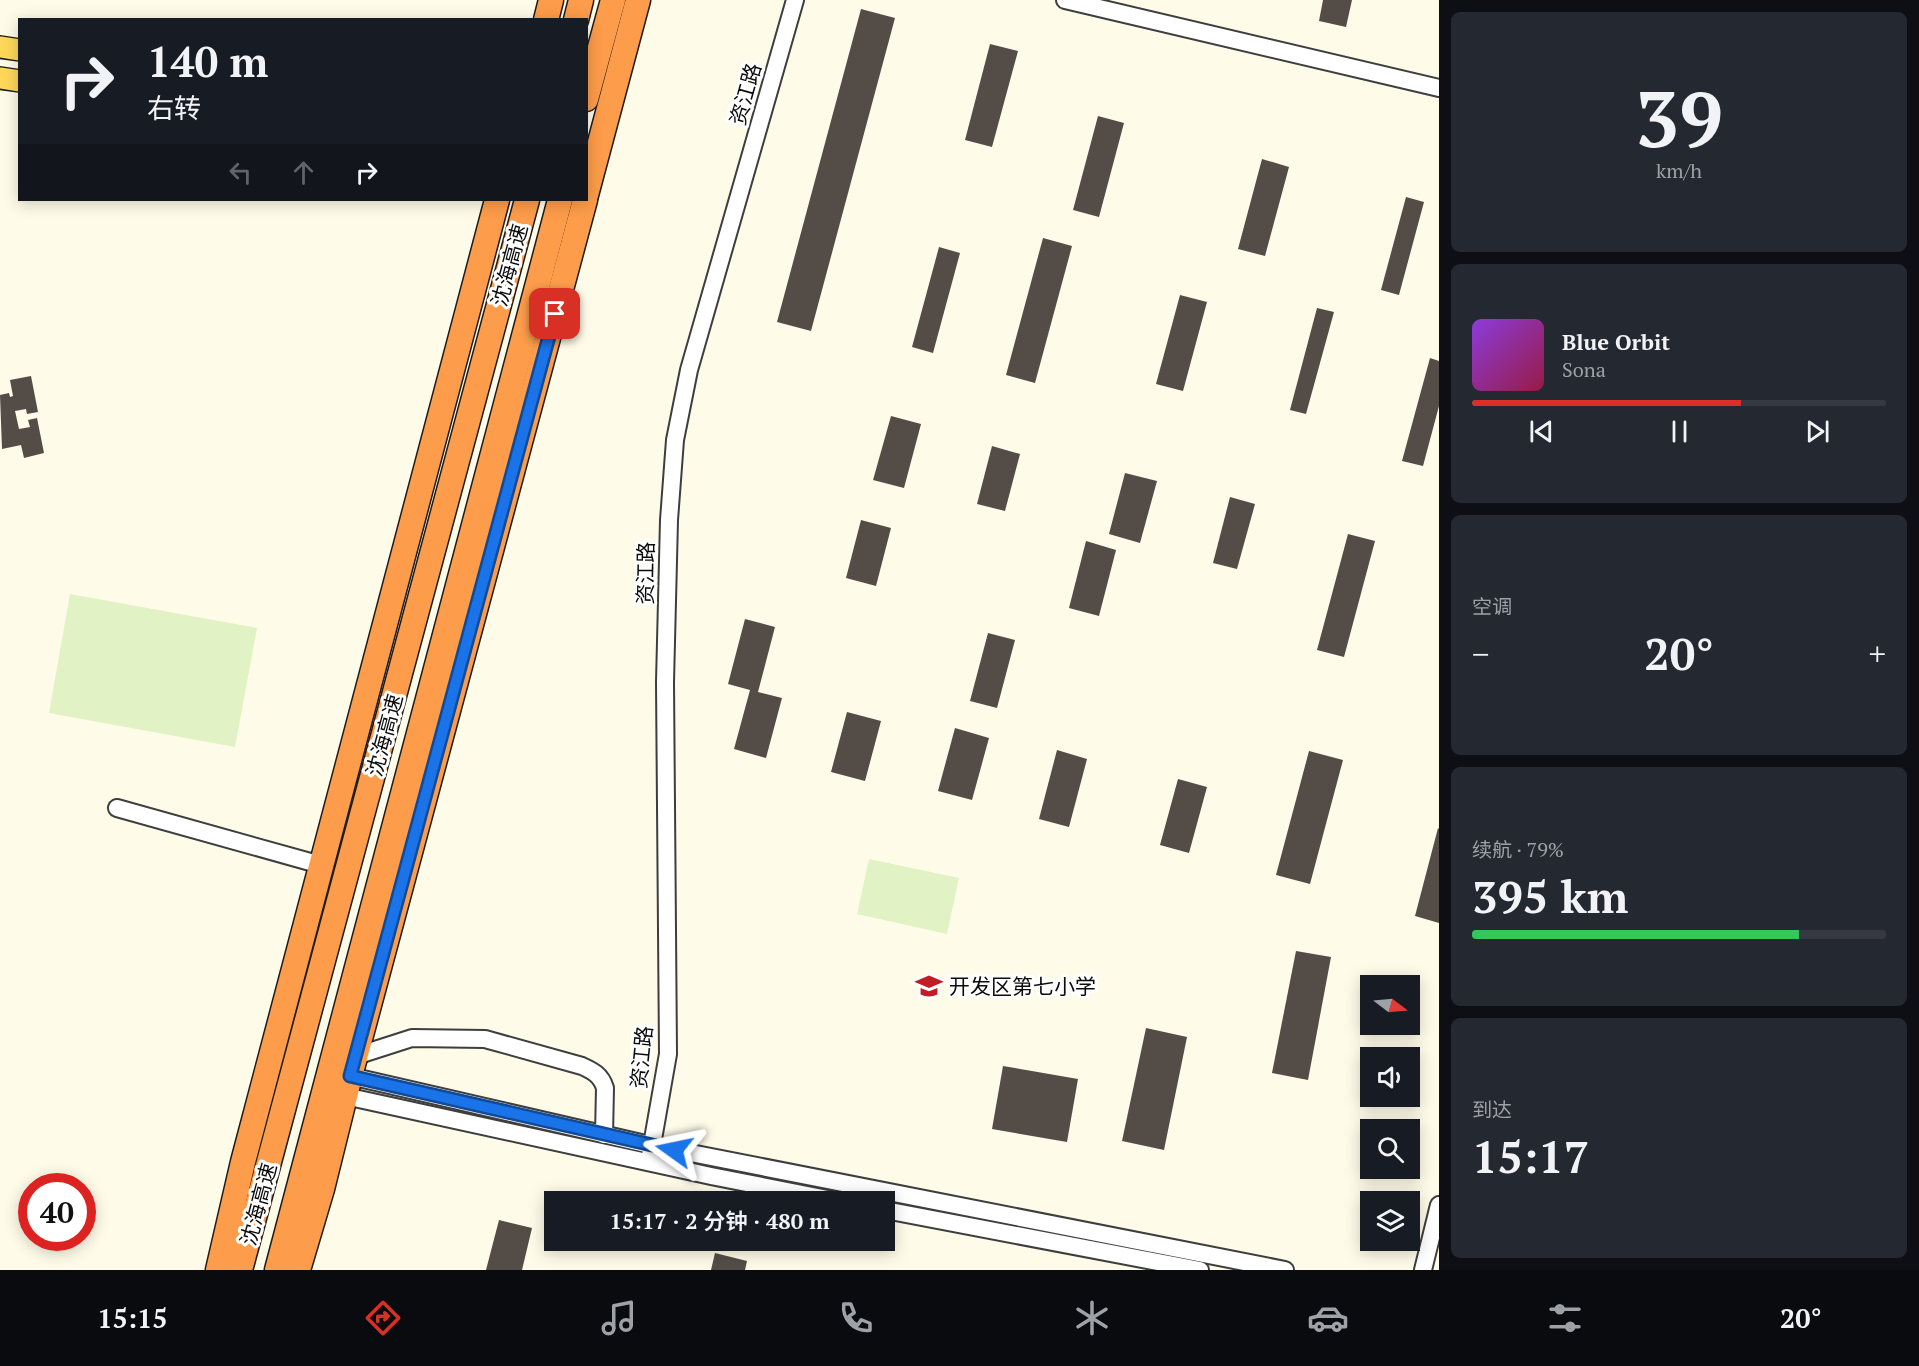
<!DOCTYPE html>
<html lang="zh">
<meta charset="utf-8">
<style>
body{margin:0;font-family:"PT Serif","Noto Sans SC",serif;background:#242831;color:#f1f3f6;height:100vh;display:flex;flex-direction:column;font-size:22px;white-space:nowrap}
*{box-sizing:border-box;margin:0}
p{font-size:20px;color:#9ea1a6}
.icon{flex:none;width:33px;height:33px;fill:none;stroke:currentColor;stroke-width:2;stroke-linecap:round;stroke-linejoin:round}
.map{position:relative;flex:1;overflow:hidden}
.sheet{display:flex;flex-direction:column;gap:12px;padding:12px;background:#0d0f14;width:480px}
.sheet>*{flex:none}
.top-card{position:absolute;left:18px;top:18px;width:570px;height:183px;border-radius:0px;box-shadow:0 3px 15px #0003;background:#171b24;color:#f1f3f6;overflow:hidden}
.needle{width:39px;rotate:106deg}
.tools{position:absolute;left:1360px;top:975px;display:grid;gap:12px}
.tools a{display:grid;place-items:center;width:60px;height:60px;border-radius:0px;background:#171b24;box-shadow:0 3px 15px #0003;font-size:30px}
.speed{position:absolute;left:18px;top:1173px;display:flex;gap:12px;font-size:30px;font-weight:700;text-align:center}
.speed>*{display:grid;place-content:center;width:78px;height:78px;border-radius:50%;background:#171b24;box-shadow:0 3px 15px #0003;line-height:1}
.speed .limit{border:9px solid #d22;background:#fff;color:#111}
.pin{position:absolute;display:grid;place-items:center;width:51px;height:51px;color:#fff;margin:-26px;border-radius:12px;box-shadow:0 3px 9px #0006}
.me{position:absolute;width:66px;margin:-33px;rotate:282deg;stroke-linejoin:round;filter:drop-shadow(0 0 4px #0008)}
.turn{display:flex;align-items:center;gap:21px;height:126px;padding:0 30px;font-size:27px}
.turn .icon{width:78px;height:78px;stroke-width:2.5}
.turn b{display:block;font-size:42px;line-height:51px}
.lanes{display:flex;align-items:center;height:57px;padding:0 30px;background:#0003;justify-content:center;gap:30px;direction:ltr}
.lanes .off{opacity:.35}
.big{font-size:45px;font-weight:600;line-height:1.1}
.sheet .widget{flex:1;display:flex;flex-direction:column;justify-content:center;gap:9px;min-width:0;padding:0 21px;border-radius:9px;background:#242831}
.sheet .dial{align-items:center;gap:0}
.dial b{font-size:78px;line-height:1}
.song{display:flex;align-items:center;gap:18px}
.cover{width:72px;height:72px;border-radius:9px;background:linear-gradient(135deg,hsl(270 70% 55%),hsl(340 70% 35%))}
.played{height:6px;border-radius:3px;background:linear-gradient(90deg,#d93025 65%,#363941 65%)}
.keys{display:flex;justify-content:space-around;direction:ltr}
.heat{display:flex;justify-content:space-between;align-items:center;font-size:33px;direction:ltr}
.charge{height:9px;border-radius:4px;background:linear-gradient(90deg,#34c759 79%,#363941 0)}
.trip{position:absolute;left:544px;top:1191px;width:351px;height:60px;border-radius:0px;background:#171b24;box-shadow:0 3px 15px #0003;font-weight:600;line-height:60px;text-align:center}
.tabs{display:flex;height:96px;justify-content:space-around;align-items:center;background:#090b0e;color:#9ea1a6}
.tabs .icon{width:42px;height:42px}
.tabs .active{color:#d93025}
.tabs b{font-size:27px;color:#f1f3f6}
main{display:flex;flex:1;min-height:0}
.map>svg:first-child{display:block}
</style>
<main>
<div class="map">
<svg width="1439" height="1270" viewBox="0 0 1439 1270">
<rect width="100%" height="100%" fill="#fffbe9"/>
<g fill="#e1f2c4">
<path d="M70,594L257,628L235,747L49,713Z"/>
<path d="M869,859L959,878L947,934L857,914Z"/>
</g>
<g fill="#544c47">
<path d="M1323,0H1352L1346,27L1319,21Z"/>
<path d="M861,9L895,18L811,331L777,322Z"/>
<path d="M990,44L1018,51L992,147L965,140Z"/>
<path d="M1098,116L1124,123L1099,217L1073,210Z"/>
<path d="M1262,159L1289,167L1265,256L1238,249Z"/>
<path d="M1406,197L1424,202L1399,295L1381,290Z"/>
<path d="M1043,238L1072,246L1035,383L1006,375Z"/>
<path d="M939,247L960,253L933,353L912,347Z"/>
<path d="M1180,295L1207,302L1183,391L1156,384Z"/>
<path d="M1317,308L1334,312L1306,414L1290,410Z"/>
<path d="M1430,358L1439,361V406L1423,466L1402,461Z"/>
<path d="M31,376L38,412L27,414L26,409L15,411L19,429L30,427L28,420L37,418L44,453L24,458L21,445L2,449L0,395L9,393L10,397L13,396L10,380Z"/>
<path d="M891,416L921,424L904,488L873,480Z"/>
<path d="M992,446L1020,454L1005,511L977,504Z"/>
<path d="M1125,473L1157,481L1140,543L1109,534Z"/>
<path d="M1230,497L1255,504L1237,569L1213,563Z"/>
<path d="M861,520L891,528L876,586L846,578Z"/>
<path d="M1348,534L1375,541L1344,657L1317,650Z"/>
<path d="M1086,541L1116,550L1099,616L1069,608Z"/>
<path d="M745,619L775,627L758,692L782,698L766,758L734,749L750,690L728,684Z"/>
<path d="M988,633L1015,640L997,708L970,701Z"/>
<path d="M847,712L881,721L865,781L831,772Z"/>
<path d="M955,728L989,738L972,800L938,791Z"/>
<path d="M1057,750L1087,759L1069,827L1039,819Z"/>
<path d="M1309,751L1343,760L1310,884L1276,875Z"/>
<path d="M1178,779L1207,787L1189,853L1160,845Z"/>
<path d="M1438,828L1439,829V923L1415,916Z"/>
<path d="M1296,951L1331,957L1308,1080L1272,1073Z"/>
<path d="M1146,1028L1187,1037L1164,1150L1122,1141Z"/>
<path d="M1003,1066L1078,1079L1067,1142L992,1129Z"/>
<path d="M499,1220L532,1228L522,1270H486Z"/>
<path d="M715,1253L747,1261L745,1270H711Z"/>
</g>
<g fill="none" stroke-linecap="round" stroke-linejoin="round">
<defs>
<g id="minor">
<path d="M1065,0L1439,88"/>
<path d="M117,808L321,865"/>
<path d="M356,1056L412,1038L485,1039L582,1066C593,1071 601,1075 605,1088L604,1135"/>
<path d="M350,1076L650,1145L1285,1270"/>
<path d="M345,1096L711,1176L843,1202"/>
<path d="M649,1162L668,1054L665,682L669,520L675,440L689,370L795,0"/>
<path d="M885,1210L1200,1270"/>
<path d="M1423,1270L1439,1205"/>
</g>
<g id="major">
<path d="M0,47L20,50"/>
<path d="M0,78L20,81"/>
</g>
<g id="highway">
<path d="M546,20L551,0"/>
<path d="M576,20L581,0"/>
<path d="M586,99L613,0"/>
<path d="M586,195L638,0"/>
<path d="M218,1270L243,1162L497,200"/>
<path d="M240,1270L527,200"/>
<path d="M277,1270L560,200"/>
<path d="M298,1270L322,1189L350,1076L585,200"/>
</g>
</defs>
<use href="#minor" stroke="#3e3e3e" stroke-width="20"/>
<use href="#major" stroke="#1c1c1c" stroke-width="24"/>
<use href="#highway" stroke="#1c1c1c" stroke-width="27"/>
<use href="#minor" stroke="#fff" stroke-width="16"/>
<use href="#major" stroke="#ffd759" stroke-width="21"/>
<use href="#highway" stroke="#fd9c4a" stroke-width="24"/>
</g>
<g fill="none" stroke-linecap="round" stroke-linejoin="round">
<defs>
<path id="route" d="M555,314L350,1076L674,1150"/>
</defs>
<use href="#route" stroke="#114b97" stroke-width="15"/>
<use href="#route" stroke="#1a73e8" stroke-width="10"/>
</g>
<defs>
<symbol id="school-bare" viewBox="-9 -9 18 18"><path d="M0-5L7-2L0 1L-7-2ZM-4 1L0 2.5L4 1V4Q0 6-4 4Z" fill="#c21d24" stroke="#fff" stroke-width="2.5" paint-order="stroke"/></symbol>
</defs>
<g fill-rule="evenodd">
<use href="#school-bare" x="910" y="967" width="38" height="38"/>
</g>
<g text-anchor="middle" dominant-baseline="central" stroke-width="6" stroke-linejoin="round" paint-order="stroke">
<g font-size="21" fill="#0b0b0b" stroke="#fff">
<text transform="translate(745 94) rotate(-74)">资江路</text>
<text transform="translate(509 265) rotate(-75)">沈海高速</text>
<text transform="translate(645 573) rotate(-89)">资江路</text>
<text transform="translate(384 735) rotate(-75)">沈海高速</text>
<text transform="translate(641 1057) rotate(-84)">资江路</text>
<text transform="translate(258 1204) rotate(-75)">沈海高速</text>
</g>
<g font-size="21" fill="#0b0b0b" stroke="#fff" text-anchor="start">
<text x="949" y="986">开发区第七小学</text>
</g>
</g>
</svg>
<div class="tools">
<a><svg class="needle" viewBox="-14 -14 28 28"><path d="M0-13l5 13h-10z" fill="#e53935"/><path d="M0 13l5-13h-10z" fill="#9ea1a6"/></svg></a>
<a><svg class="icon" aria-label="sound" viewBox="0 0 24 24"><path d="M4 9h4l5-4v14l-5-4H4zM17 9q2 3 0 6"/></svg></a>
<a><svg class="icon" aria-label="search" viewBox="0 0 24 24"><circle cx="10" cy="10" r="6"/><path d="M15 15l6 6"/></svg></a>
<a><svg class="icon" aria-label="layers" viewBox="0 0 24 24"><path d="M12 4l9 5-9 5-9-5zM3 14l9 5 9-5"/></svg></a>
</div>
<div class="speed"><div class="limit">40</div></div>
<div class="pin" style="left:555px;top:314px;background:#d93025"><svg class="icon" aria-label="arrive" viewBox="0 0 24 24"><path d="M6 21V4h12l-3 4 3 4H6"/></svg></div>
<svg class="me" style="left:674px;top:1150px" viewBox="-20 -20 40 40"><path d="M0-17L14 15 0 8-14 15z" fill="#1a73e8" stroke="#fff" stroke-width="4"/></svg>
<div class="trip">15:17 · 2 分钟 · 480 m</div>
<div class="top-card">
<div class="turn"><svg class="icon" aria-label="right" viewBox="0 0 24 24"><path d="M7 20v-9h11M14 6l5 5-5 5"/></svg><div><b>140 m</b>右转</div></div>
<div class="lanes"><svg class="icon off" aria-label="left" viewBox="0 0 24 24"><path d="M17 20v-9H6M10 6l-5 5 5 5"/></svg><svg class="icon off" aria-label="ahead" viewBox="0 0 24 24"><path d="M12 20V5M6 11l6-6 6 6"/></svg><svg class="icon" aria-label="right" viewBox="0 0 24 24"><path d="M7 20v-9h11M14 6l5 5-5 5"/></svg></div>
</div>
</div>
<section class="sheet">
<div class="widget dial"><b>39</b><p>km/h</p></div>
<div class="widget">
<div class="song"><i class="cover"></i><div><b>Blue Orbit</b><p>Sona</p></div></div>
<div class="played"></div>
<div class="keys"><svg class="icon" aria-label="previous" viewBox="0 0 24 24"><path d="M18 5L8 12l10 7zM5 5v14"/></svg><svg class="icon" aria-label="pause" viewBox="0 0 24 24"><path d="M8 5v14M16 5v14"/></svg><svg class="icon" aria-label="next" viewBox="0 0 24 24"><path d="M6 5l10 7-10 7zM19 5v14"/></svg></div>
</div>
<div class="widget"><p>空调</p>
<div class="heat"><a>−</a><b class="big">20°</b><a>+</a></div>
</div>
<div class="widget"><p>续航 · 79%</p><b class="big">395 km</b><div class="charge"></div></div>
<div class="widget"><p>到达</p><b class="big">15:17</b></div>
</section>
</main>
<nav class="tabs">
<b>15:15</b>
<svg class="icon active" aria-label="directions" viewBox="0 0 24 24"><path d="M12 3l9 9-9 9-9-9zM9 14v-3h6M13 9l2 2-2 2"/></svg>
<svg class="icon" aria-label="music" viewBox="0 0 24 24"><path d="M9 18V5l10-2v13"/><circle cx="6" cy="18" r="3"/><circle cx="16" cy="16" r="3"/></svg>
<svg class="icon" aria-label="phone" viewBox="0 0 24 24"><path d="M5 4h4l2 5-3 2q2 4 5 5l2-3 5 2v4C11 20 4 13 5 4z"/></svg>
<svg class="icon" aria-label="climate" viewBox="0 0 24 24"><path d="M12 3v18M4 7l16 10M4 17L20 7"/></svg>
<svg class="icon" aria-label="car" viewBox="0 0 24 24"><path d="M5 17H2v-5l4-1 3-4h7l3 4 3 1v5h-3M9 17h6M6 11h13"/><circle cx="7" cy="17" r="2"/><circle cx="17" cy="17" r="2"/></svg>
<svg class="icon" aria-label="filters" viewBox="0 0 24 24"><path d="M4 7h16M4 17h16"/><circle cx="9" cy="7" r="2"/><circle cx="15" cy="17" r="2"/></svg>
<b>20°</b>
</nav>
